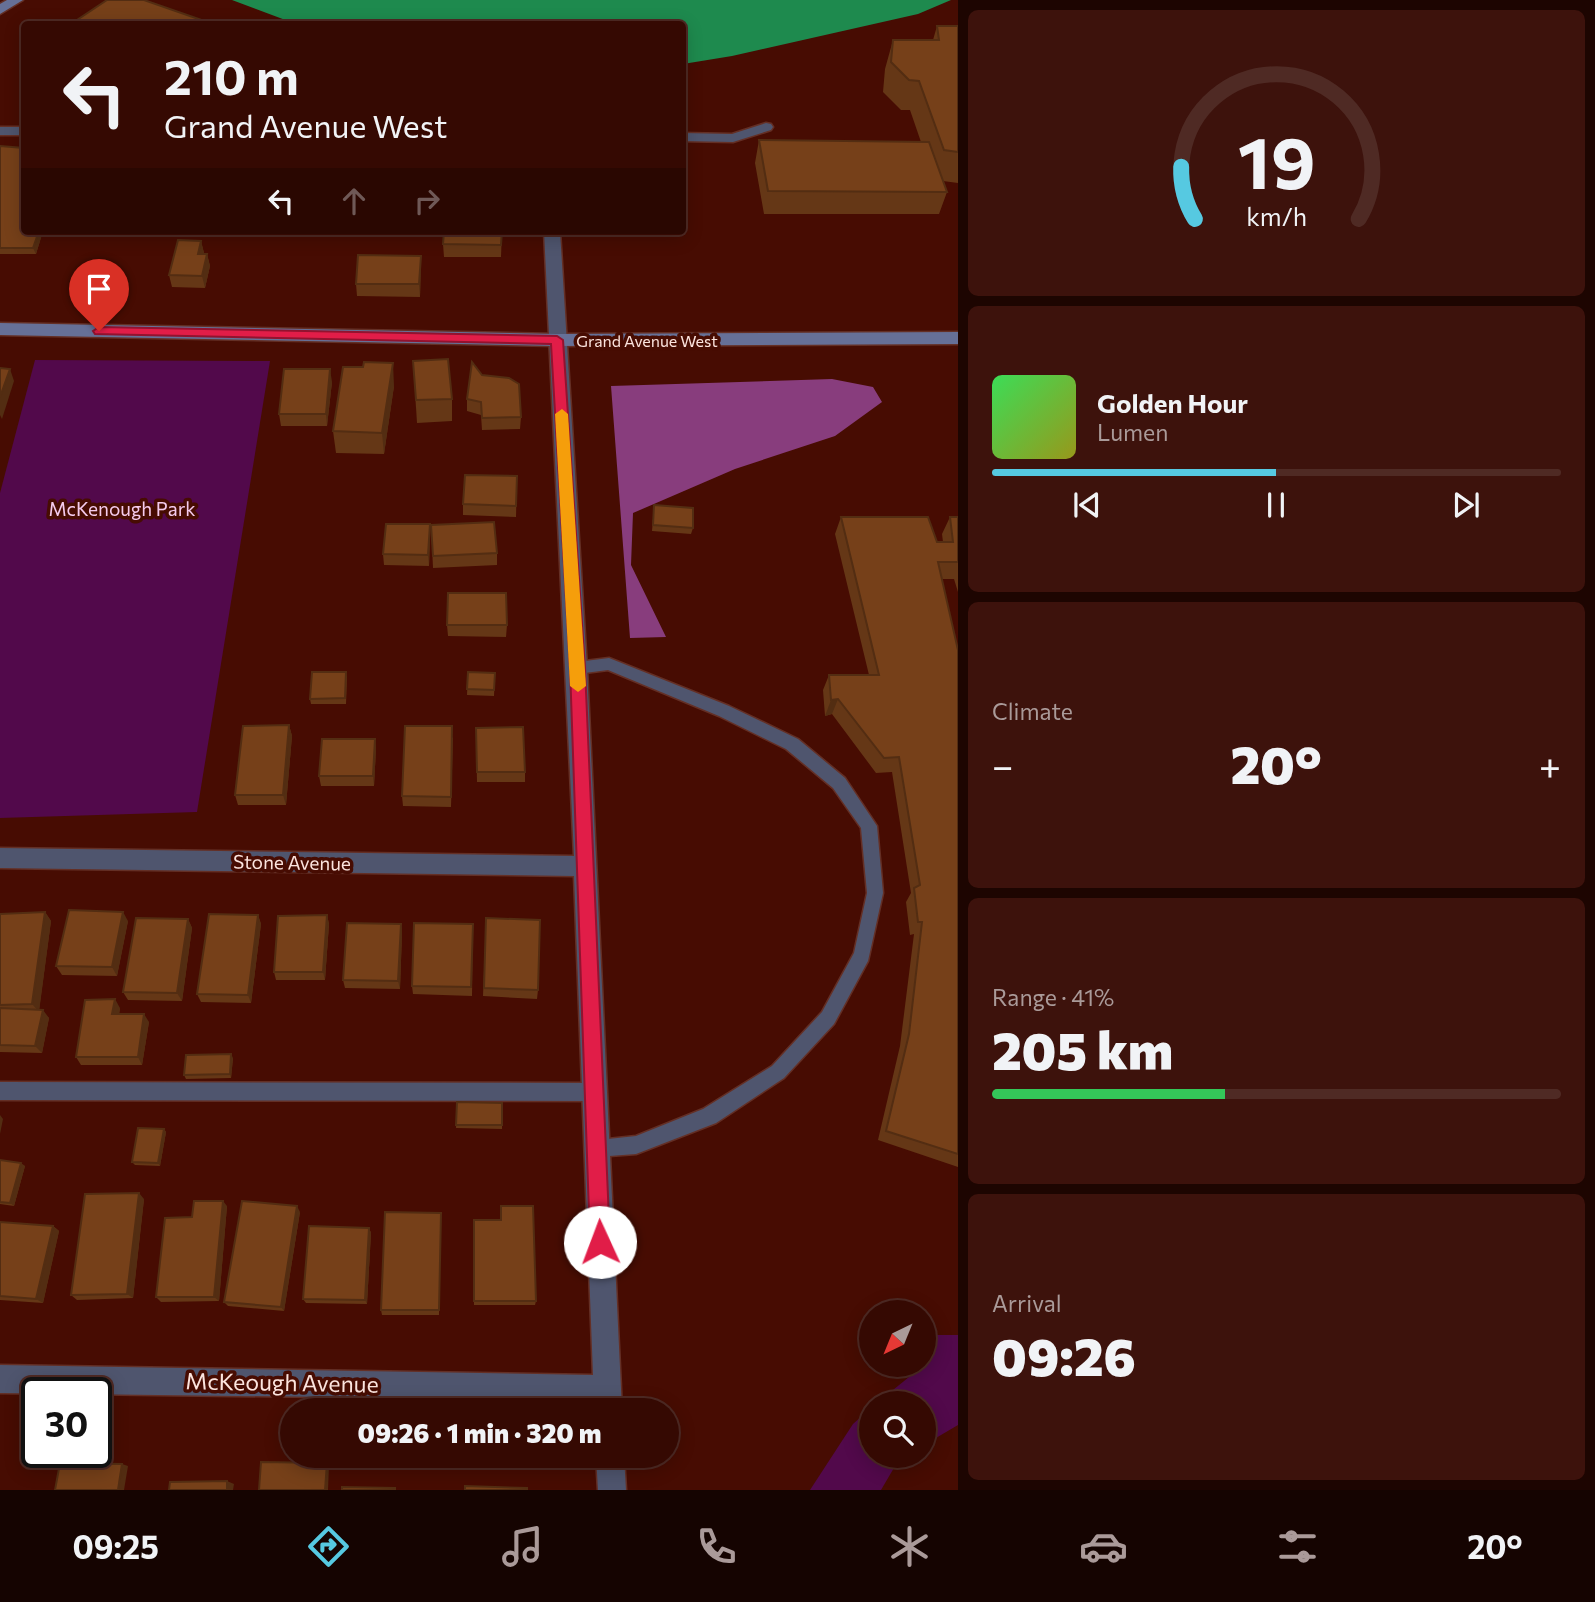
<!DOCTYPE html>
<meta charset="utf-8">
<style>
body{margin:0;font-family:Commissioner,sans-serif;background:#3d120c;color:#f1f3f6;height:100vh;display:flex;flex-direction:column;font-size:26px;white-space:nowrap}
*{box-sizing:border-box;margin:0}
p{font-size:23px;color:#aa9a99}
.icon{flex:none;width:38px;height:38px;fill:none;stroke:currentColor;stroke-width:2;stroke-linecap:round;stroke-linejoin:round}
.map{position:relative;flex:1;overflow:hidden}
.details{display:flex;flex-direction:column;gap:10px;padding:10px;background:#1d0501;width:637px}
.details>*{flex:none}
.banner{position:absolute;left:21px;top:21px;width:665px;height:214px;border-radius:7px;box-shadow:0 4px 18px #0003,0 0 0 2px #4f2a24;background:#350902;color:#f1f3f6;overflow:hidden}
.needle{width:46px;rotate:223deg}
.controls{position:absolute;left:859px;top:1300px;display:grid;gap:14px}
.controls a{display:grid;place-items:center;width:77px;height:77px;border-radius:50%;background:#350902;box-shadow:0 4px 18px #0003,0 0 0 2px #4f2a24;font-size:35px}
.speed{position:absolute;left:21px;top:1377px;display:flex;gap:14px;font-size:35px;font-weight:700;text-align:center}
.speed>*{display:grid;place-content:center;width:91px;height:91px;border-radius:50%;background:#350902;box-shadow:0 4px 18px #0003,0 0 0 2px #4f2a24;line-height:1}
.speed .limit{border:4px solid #111;border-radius:10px;background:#fff;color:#111}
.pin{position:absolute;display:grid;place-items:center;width:60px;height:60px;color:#fff;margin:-72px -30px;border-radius:50% 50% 50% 0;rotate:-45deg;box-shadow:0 0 7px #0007}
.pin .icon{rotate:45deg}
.me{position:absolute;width:77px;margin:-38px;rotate:358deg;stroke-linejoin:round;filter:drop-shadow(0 0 5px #0008)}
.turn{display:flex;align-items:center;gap:24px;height:147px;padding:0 28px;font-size:32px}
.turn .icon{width:91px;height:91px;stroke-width:2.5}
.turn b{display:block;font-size:49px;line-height:60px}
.lanes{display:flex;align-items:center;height:66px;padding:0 28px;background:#0003;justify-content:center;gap:35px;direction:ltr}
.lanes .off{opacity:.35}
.big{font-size:52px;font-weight:800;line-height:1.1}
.details .tile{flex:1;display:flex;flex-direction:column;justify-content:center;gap:10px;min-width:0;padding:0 24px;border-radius:10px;background:#3d120c}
.details .dial{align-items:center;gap:0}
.dial svg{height:182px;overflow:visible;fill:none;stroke:#4f2a24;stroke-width:7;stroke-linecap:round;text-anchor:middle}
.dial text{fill:#f1f3f6;stroke:none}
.song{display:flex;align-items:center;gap:21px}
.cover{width:84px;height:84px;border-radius:10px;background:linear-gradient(135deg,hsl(130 70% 55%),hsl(60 70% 35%))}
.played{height:7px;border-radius:4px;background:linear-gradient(90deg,#56c9e1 50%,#4f2a24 50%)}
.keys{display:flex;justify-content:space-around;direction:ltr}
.heat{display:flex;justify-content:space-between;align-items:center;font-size:38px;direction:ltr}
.charge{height:10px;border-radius:5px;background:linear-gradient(90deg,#34c759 41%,#4f2a24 0)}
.trip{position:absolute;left:280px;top:1398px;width:399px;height:70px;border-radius:35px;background:#350902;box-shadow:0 4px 18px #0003,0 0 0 2px #4f2a24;font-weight:800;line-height:70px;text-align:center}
.menu{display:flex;height:112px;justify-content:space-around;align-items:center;background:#150401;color:#aa9a99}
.menu .icon{width:49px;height:49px}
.menu .selected{color:#56c9e1}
.menu b{font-size:32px;color:#f1f3f6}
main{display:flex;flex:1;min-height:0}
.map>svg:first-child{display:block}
</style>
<main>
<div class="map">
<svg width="958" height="1490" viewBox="0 0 958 1490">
<rect width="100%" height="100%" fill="#470c02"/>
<g fill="#52094b">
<path d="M35,360L270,361L197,812L0,818V493Z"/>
<path d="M924,1335H958V1425L924,1445V1404L877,1403L909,1377L907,1365H924Z"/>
<path d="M871,1408L872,1456H907L898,1461L881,1490H810L853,1424Z"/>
</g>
<path fill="#883d7d" d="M832,379L873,387L882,402L835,436L735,469L633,513L631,565L666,637L630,638L611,386Z"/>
<path fill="#1e8a4e" d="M232,0H951L918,14L732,56L683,64L682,24H296Z"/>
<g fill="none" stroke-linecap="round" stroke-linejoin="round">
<defs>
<g id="lane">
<path d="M609,658L729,706L798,739L845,778L877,826L883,893L868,961L834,1024L784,1078L716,1123L636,1154L596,1157L589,1155L587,1148L589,1141L636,1136L703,1109L772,1066L822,1012L854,953L867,893L861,828L833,788L786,749L719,716L608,670L577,674L569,668L577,662Z"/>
<path d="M0,1082L594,1083L601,1086L603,1092L601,1098L594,1101L0,1100Z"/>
</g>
<g id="street">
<path d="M766,123L771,124L773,127L771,130L733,142L682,141V133L732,134Z"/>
<rect x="0" y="127" width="24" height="8"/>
<path d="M544,231H560L587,668L622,1410H594V1402L571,1400L0,1393V1365L593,1375L574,876L0,868V848L574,856Z"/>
<path d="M596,1456H624L626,1490H598Z"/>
</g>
<g id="secondary">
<path d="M7,0H23L0,14V4Z"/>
<path d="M0,323L557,334L958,332V344L557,346L0,335Z"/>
</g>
</defs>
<use href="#lane" stroke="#642f25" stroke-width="3"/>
<use href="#street" stroke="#642f25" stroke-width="3"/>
<use href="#secondary" stroke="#642f25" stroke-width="3"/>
<use href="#lane" fill="#4f556e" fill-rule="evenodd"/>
<use href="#street" fill="#4f556e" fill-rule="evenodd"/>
<use href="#secondary" fill="#667097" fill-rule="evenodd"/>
</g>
<g fill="#653716">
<path d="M937,26H958V183L943,181L947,192L939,214H764L755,163L759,140L921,142L910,110H901L883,92L885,69L893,40H933Z"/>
<path d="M0,146L43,231L36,254H0Z"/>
<path d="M502,231L501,257H444L443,244Z"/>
<path d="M201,241L204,253L207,254L210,266L205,288L172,287L169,275Z"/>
<path d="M421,256L420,297L357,296L356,284Z"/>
<path d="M413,361L452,399V421L417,423Z"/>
<path d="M482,375L521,417L520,429L482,430L481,415L467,411V399Z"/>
<path d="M332,382L327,426H281L279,414Z"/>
<path d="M394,386L384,454L336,453L333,431Z"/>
<path d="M517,476L516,517L463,515V504Z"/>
<path d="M654,505L693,528L691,534L652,531Z"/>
<path d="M841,517L937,542H943L942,534L950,517H958V592L954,579H942L958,650V1167L878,1140L900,1046L914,934L910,935L906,902L911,893L892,772L876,773L832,714L825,716L823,690L829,675H869L835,534Z"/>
<path d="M431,525L497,553V565L433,568Z"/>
<path d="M430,536L429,566L384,565L383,554Z"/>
<path d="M447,625H507L506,637L448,636Z"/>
<path d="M346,672L347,677L346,704H311L310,699Z"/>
<path d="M468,672L495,673L494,696L467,695Z"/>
<path d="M289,725L292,736L286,805H238L235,795Z"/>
<path d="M476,728L525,772V782H477Z"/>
<path d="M453,737L451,807L403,806L402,796Z"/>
<path d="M375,739L376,749L374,786H321L319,776Z"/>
<path d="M45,912L51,921L39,1010L49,1018L42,1053L0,1052V914Z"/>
<path d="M258,915L261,924L251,1003L201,1002L197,994Z"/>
<path d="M327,915L329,924L325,980H276L274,972Z"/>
<path d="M486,918L538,990L537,999L483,996Z"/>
<path d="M188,919L192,928L182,1001L128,1000L123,992Z"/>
<path d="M128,921L117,976L62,975L56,966Z"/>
<path d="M401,924L402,933L400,989L345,988L343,980Z"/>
<path d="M473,924L472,996L413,994L412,986Z"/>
<path d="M120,1008L119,1014L149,1022L142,1065H81L76,1057Z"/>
<path d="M233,1058L231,1078L186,1079L184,1075Z"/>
<path d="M457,1102L502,1103V1129L456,1128Z"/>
<path d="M164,1129L166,1132L160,1166L135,1165L132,1162Z"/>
<path d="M0,1160L25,1166L14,1206L0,1204Z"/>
<path d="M144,1199L133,1298L77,1300L71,1295Z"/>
<path d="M227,1206L219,1301L161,1302L156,1297L192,1217Z"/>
<path d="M300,1212L284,1311L228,1306L224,1302Z"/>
<path d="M441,1213L439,1315H382L381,1310Z"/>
<path d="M474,1220L536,1301L535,1305H474Z"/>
<path d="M0,1222L53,1226L59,1231L43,1303L0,1300Z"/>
<path d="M369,1228L371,1233L367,1304L306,1303L303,1299Z"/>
</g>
<g fill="#532d12">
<path d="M39,231H43L36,254L33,248Z"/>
<path d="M201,241L204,253L198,254Z"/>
<path d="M207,254L210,266L205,288L202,276Z"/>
<path d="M421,256V268L420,297L419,284Z"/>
<path d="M393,363L394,386L384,454L382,433Z"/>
<path d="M10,369L14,381L2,419L0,415V397Z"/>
<path d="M330,369L332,382L327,426L326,414Z"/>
<path d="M430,524V536L429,566L428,555Z"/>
<path d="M838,699L832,714L825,716L831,700Z"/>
<path d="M289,725L292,736L286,805L283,795Z"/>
<path d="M375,739L376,749L374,786L373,776Z"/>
<path d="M45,912L51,921L39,1012L32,1004Z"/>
<path d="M123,912L128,921L117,976L112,967Z"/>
<path d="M258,915L261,924L251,1003L248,995Z"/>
<path d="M327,915L329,924L325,980L323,972Z"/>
<path d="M188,919L192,928L182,1001L177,993Z"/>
<path d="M401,924L402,933L400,989L398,981Z"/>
<path d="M115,999L120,1008L118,1022L112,1014Z"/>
<path d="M43,1010L49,1018L42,1053L35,1046Z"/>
<path d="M144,1014L149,1022L142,1065L138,1057Z"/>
<path d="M231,1054L233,1058L231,1078L230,1074Z"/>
<path d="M0,1115L3,1119L0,1134Z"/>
<path d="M164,1129L166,1132L160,1166L158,1163Z"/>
<path d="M21,1163L25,1166L14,1206L10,1203Z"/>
<path d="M139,1193L144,1199L133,1298L127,1294Z"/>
<path d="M223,1201L227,1206L219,1301L214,1297Z"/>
<path d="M297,1206L300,1212L284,1311L281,1307Z"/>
<path d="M53,1226L59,1231L43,1303L36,1299Z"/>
<path d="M369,1228L371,1233L367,1304L365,1300Z"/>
<path d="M327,1463L329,1465L328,1490H325Z"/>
<path d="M122,1464L128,1466L124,1490H118Z"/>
<path d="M227,1481L234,1484L233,1490H227Z"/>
</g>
<g fill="#764019" stroke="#532d12" stroke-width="2">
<path d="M107,0H144L213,24H71Z"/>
<path d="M937,26H958V152L944,150L919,81L909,80L891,62L893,40H939Z"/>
<path d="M759,140L929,142L947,192L768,191Z"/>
<path d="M0,146L24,148V231H39L33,248H0Z"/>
<path d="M444,231H502L501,245L443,244Z"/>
<path d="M178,240L201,241L198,254H207L202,276L169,275Z"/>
<path d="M358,255L421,256L419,284H356Z"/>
<path d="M448,359L452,399L416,400L413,361Z"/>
<path d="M364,362L393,363L382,433L333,431L343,367H363Z"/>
<path d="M472,362L482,375L509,378L519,384L521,417L482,418L481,402L467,399Z"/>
<path d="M0,368L10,369L0,397Z"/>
<path d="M284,369H330L326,414H279Z"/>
<path d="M465,475L517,476L516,506L463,504Z"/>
<path d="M654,505L693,508V528L653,525Z"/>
<path d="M841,517H928L937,542H953L950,517H958V562H938L958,650V1154L886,1131L909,1034L922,922H918L914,888L920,885L899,757L884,758L838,699L831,700L829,675H879Z"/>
<path d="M494,522L497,553L433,556L431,525Z"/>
<path d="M386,524H430L428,555L383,554Z"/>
<path d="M448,593H506L507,625H447Z"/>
<path d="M312,672H346L345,698L310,699Z"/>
<path d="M468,672L495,673L494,690L467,689Z"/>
<path d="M289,725L283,795H235L243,726Z"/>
<path d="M405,726H452L451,797L402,796Z"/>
<path d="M523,727L525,772H477L476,728Z"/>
<path d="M322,739H375L373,776H319Z"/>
<path d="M69,910L123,912L112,967L56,966Z"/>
<path d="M45,912L32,1004L0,1005V914Z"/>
<path d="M209,914L258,915L248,995L197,994Z"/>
<path d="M327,915L323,972H274L278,916Z"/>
<path d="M136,918L188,919L177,993L123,992Z"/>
<path d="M486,918L540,920L538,990L484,988Z"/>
<path d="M347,923L401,924L398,981L343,980Z"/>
<path d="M414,923L473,924L471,987L412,986Z"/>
<path d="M115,999L112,1014H144L138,1057H76L85,1000Z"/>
<path d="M0,1008L43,1010L35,1046L0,1045Z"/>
<path d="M231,1054L230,1074L184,1075L186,1055Z"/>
<path d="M457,1102L502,1103V1125H456Z"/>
<path d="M138,1128L164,1129L158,1163L132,1162Z"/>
<path d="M0,1160L21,1163L10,1203L0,1202Z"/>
<path d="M139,1193L127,1294L71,1295L85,1194Z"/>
<path d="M194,1201H223L214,1297H156L165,1218L192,1217Z"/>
<path d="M242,1201L297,1206L281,1307L224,1302Z"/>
<path d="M501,1206H533L536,1301H474V1220H501Z"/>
<path d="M385,1212L441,1213L439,1310H381Z"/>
<path d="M0,1222L53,1226L36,1299L0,1296Z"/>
<path d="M309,1226L369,1228L365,1300L303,1299Z"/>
<path d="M261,1462L327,1463L325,1490H259Z"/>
<path d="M60,1463L122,1464L118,1490H55Z"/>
<path d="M227,1481V1490H169L170,1482Z"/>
<path d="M465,1486L527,1488V1490H465Z"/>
<path d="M342,1487L395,1488V1490H342Z"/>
</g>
<path fill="#e11d48" stroke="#92132f" stroke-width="2" d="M99,327L557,336L563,340L585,668L610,1242L607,1249L600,1252L593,1249L590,1242L570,668L551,344L95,334L93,331Z"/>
<path fill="#f59e0b" d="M562,409L568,414L586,686L578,692L570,686L555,414Z"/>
<g text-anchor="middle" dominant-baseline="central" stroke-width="7" stroke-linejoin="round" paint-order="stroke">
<g font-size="16" fill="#fce4de" stroke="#470c02">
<text x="647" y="340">Grand Avenue West</text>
</g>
<g font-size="19" fill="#f5cbed" stroke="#470c02">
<text x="122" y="508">McKenough Park</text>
</g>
<g font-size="19" fill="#fce4de" stroke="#470c02">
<text transform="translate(292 862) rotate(1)">Stone Avenue</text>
</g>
<g font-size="23" fill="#fce4de" stroke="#470c02">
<text transform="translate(282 1382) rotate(1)">McKeough Avenue</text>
</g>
</g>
</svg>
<div class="controls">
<a><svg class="needle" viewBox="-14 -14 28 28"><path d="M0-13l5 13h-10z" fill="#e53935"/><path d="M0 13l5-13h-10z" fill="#aa9a99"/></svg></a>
<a><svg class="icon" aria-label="search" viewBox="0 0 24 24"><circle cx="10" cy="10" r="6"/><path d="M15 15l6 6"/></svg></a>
</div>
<div class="speed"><div class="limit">30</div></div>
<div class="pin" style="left:99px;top:331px;background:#d93025"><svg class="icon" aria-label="arrive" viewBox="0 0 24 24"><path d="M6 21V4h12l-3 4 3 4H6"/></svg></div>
<svg class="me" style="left:600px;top:1242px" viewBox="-20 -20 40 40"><circle r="19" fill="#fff"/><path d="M0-13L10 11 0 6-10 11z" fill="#e11d48"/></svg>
<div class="trip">09:26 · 1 min · 320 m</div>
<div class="banner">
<div class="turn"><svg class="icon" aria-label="left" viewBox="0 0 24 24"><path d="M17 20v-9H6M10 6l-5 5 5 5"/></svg><div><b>210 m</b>Grand Avenue West</div></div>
<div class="lanes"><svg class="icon" aria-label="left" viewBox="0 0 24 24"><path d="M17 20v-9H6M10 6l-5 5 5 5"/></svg><svg class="icon off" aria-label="ahead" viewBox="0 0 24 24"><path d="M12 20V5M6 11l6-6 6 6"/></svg><svg class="icon off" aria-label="right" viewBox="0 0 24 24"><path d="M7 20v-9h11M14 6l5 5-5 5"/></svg></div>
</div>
</div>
<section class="details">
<div class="tile dial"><svg viewBox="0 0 100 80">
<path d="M14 69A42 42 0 1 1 86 69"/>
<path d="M14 69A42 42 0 0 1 8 46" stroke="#56c9e1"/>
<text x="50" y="56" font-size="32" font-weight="700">19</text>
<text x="50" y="72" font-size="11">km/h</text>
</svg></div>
<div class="tile">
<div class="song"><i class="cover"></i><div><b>Golden Hour</b><p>Lumen</p></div></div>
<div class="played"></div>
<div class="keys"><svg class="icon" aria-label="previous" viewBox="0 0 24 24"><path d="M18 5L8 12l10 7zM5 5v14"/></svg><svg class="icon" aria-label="pause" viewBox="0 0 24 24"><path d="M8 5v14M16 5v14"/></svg><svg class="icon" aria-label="next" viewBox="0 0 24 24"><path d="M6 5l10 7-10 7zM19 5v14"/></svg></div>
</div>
<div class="tile"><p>Climate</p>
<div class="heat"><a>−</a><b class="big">20°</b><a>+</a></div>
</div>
<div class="tile"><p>Range · 41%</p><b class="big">205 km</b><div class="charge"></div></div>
<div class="tile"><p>Arrival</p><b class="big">09:26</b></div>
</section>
</main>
<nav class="menu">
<b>09:25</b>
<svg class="icon selected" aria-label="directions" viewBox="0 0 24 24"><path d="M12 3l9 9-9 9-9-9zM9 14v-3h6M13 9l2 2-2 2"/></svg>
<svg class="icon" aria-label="music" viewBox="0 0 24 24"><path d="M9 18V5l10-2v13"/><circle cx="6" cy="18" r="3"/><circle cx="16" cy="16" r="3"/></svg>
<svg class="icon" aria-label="phone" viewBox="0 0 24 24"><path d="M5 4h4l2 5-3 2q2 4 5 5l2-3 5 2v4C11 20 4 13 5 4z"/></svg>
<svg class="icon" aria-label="climate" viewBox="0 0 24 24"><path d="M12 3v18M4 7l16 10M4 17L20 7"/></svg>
<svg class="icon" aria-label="car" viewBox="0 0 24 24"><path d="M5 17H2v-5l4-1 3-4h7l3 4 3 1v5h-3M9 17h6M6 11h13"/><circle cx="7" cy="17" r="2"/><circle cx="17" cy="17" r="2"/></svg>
<svg class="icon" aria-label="filters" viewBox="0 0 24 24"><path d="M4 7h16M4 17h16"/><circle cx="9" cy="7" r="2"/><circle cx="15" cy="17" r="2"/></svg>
<b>20°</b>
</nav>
